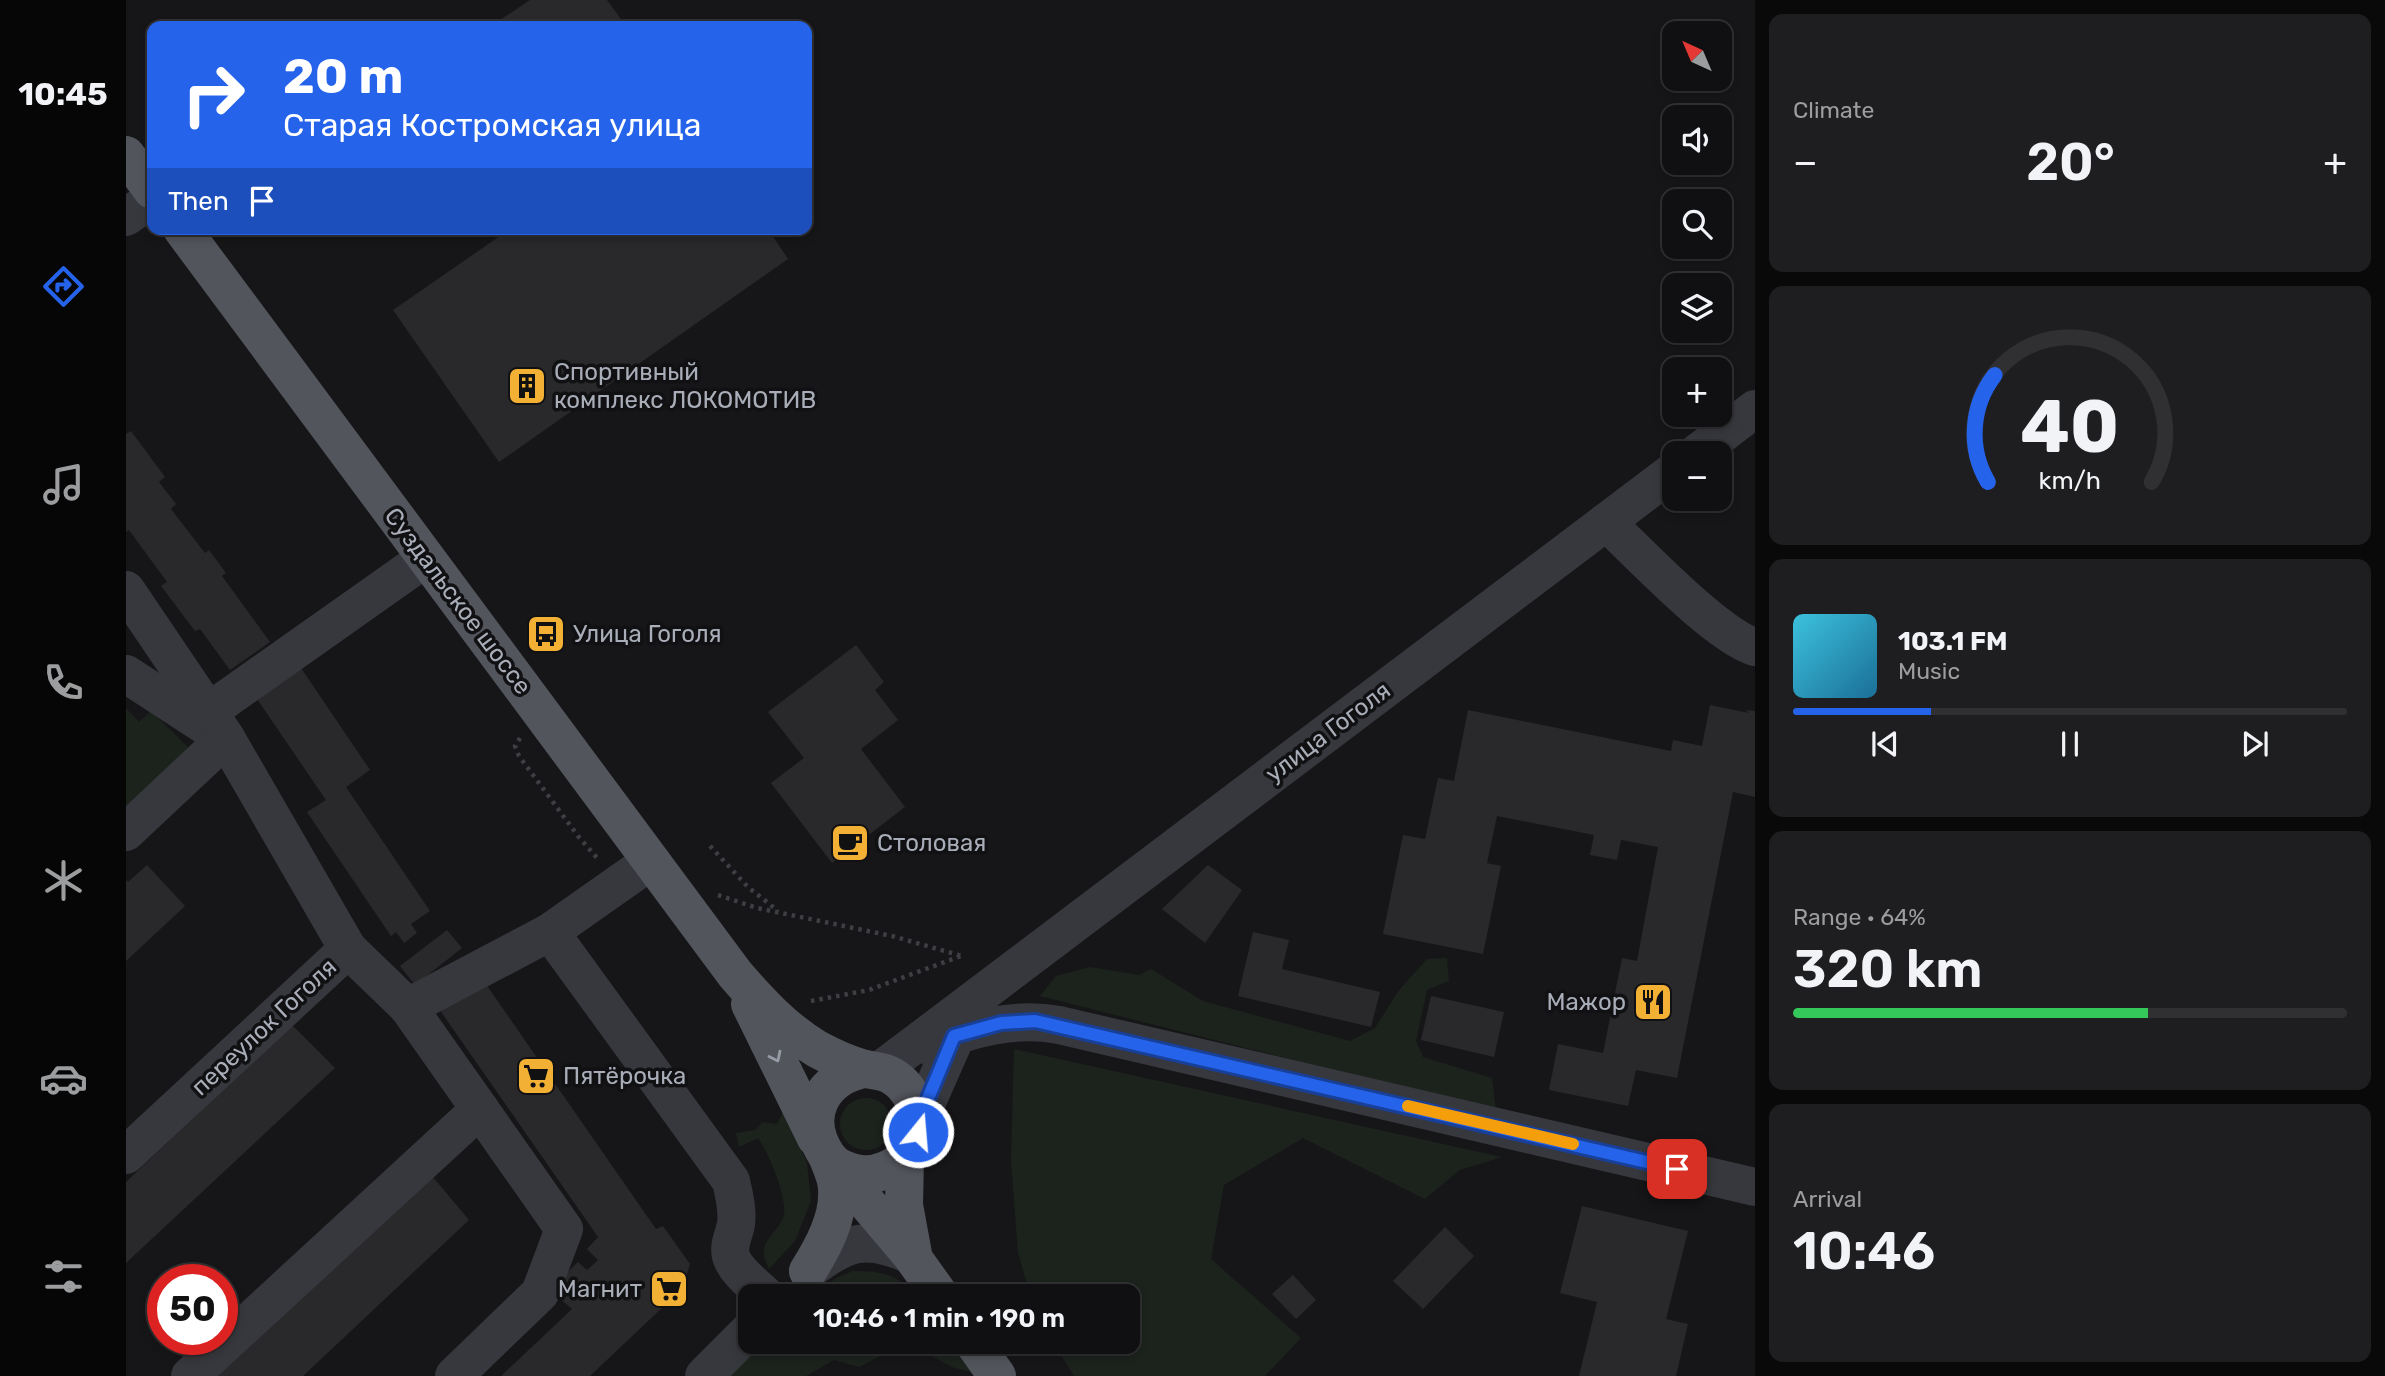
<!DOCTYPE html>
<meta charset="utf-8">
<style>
body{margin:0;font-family:Rubik,sans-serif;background:#1e1e20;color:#f1f3f6;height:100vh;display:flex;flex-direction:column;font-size:26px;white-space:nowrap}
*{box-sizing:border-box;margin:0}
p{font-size:23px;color:#9c9d9f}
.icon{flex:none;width:38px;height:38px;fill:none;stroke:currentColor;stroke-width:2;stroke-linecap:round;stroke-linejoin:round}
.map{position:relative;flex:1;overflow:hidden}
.side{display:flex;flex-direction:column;gap:14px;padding:14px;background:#09090a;width:630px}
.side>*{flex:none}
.banner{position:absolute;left:21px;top:21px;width:665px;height:214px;border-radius:14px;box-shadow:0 4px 10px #0003,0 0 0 2px #303032;background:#2563eb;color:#fff;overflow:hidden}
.needle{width:46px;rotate:316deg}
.buttons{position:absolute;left:1536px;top:21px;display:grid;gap:14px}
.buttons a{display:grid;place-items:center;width:70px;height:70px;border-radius:14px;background:#101012;box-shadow:0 4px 10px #0003,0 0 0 2px #303032;font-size:35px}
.speed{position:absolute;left:21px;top:1264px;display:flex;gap:14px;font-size:35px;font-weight:700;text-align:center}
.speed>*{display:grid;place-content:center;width:91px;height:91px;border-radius:50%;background:#101012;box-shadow:0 4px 10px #0003,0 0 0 2px #303032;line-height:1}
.speed .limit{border:10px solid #d22;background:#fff;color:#111}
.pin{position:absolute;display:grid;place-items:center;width:60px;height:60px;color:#fff;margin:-30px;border-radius:14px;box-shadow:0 4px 10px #0006}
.me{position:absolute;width:77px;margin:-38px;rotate:17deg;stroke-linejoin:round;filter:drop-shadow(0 0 5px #0008)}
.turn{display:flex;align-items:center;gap:24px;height:147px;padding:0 21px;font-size:32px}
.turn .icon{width:91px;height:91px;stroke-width:2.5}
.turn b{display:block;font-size:49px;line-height:60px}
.then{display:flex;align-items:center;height:66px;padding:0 21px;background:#0003;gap:14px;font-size:26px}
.big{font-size:52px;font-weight:600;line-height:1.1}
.side .widget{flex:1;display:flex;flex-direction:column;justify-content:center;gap:10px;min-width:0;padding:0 24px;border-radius:14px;background:#1e1e20}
.side .dial{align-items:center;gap:0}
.dial svg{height:182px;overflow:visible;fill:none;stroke:#303032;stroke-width:7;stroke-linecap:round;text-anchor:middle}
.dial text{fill:#f1f3f6;stroke:none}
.song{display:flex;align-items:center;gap:21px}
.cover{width:84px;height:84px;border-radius:10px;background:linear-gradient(135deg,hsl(190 70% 55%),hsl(200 70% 35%))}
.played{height:7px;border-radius:4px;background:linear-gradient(90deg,#2563eb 25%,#303032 25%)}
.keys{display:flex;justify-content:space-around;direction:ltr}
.heat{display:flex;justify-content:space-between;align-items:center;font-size:38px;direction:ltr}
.charge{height:10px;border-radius:5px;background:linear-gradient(90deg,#34c759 64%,#303032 0)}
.trip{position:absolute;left:612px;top:1284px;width:402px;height:70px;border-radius:14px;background:#101012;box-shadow:0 4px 10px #0003,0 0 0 2px #303032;font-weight:600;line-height:70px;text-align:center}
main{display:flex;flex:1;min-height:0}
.tab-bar{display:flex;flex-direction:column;width:126px;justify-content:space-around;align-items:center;background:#060607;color:#9c9d9f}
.tab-bar .icon{width:49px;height:49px}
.tab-bar .current{color:#2563eb}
.tab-bar b{font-size:32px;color:#f1f3f6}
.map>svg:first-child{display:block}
</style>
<main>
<nav class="tab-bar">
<b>10:45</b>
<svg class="icon current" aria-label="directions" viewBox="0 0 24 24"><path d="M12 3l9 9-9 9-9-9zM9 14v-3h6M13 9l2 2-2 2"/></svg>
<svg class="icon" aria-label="music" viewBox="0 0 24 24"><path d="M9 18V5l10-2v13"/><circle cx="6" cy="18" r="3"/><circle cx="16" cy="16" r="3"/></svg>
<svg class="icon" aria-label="phone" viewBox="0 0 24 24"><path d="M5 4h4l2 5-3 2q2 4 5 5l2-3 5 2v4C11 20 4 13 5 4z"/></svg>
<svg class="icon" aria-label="climate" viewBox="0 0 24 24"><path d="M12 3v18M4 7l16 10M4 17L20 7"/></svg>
<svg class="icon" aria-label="car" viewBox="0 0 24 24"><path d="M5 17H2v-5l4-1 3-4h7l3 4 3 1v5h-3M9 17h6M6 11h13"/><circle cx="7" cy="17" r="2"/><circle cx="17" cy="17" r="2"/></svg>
<svg class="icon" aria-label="filters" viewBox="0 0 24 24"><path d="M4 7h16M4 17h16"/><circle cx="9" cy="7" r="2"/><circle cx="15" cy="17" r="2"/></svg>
</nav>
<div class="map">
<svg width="1629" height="1376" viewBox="0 0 1629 1376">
<rect width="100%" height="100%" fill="#161618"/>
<g fill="#1c231d">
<path d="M0,708L13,722L25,711L68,753L0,817Z"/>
<path d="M1321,958L1323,981L1301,990L1290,1041L1297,1057L1366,1078L1370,1111L914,996L930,976L964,967L1013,975L1025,969L1077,1001L1224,1041L1249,1028L1273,990L1301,959Z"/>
<path d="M888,1049L1376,1157L1334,1170L1299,1199L1177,1138L1098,1185L1085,1259L1175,1338L1139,1376H948L927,1342H1003V1297H905L892,1253L885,1161Z"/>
<circle cx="740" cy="1124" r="26"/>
<path d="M658,1110L681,1163L685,1201L669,1241L643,1269C641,1264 638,1258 638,1253C637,1239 655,1228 658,1215C661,1197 643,1153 632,1138L613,1147L610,1133L630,1130L636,1122L651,1124Z"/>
<path d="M727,1271C756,1271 772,1274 791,1297H688L710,1278Z"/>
<path d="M639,1342H828L848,1373L826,1367L796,1351L758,1354L733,1367L708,1360L680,1376H604Z"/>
</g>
<g fill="#29292c">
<path d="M404,0H481L500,26H365Z"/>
<path d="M384,229H642L662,259L373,462L267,310Z"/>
<path d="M5,431L39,477L33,482L50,504L45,509L79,553L83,550L100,573L96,576L144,642L104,670L74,629L69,631L35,586L41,582L3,530L0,532V434Z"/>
<path d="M730,645L758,682L749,690L772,720L735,749L779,807L706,863L645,783L678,758L642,712Z"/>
<path d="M175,668L244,770L220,787L304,911L285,924L291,933L278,943L270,932L265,936L181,812L200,800L129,696Z"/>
<path d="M1584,705L1623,713L1620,710L1629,711V797L1607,792L1551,1078L1510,1070L1502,1106L1423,1090L1432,1044L1477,1053L1496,958L1511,961L1532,847L1495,840L1491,860L1464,855L1468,835L1371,816L1361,863L1375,866L1357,954L1257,934L1277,835L1299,839L1312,778L1328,781L1342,710L1545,751L1547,740L1576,746Z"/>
<path d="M21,865L59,906L0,961V880L2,882Z"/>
<path d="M1082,865L1116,890L1079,943L1036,909Z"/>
<path d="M321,930L336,948L289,985L274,966Z"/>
<path d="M1127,932L1163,940L1156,969L1254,992L1245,1027L1112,996Z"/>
<path d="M355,977L530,1229L537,1226L564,1264L558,1283L538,1306L464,1376H375L446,1309L423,1289L452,1262L461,1270L472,1260L461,1249L472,1237L311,1006Z"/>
<path d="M1305,996L1378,1012L1368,1057L1295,1040Z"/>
<path d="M166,1025L209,1068L0,1263V1182Z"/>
<path d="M306,1176L343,1220L177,1376H87Z"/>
<path d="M1456,1206L1562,1231L1540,1319L1562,1324L1550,1376H1453L1471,1302L1434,1293Z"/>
<path d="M1319,1227L1348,1256L1297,1309L1267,1281Z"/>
<path d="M1167,1275L1190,1300L1170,1319L1146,1294Z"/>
</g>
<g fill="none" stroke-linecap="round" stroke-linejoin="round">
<g stroke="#3d3f44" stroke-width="4.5" stroke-dasharray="3.5 5" stroke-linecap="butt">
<path d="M394,738L389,746L393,756L452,836L471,858"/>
<path d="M584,846L622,887L652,911"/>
<path d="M592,895L631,908L766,936L836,956"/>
<path d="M685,1001L743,990L835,956"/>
</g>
<g stroke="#37383d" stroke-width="38">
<path d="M0,217L26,199"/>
<path d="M1571,453L1629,409"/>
<path d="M1480,522C1513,553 1590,635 1629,647"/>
<path d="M0,590L100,738L222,949"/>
<path d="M0,674L86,730"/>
<path d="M82,712L300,558"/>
<path d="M0,832L100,738"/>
<path d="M424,932L605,1181C608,1195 612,1209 610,1224C608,1235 602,1245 605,1256C609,1271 630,1286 641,1297"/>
<path d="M282,1007L438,1229L414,1293L328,1376"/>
<path d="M803,1046C845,1028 888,1017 933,1025L1629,1187"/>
<path d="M760,1066L1549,470"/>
<path d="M793,1120L835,1025"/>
<path d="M0,1155L222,949L282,1007L424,932L525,861"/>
<path d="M682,1271C721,1241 739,1235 785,1255"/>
<path d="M64,1376L354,1109"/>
<path d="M578,1376L625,1329"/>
</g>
<g stroke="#53555c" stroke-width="38">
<path d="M0,155L26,190"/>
<path d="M56,229L609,974C633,1002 659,1030 691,1049C704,1056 721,1064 736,1068C745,1071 756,1070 766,1076C786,1088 797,1114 790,1136C786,1152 776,1163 760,1170C741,1178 726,1174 709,1165"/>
<path d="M624,1004L690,1138"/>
<path d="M738,1069C695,1078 675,1117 701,1156L785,1255L815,1297"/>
<path d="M779,1158L778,1205L787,1254"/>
<path d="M682,1271C697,1247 713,1218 711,1189C711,1178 705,1167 702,1158"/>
<path d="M847,1342L871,1376"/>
</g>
</g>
<defs><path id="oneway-chevron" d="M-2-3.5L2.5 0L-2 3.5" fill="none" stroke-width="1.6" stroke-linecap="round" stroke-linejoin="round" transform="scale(1.75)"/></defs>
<use stroke="#979ba6" href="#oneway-chevron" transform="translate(650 1057) rotate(64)"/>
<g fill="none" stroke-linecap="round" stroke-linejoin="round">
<defs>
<path id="route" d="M792,1132L793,1120L828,1036L875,1023L909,1021L1551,1169"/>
</defs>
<use href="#route" stroke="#184099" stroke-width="18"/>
<use href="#route" stroke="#2563eb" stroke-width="12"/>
<path stroke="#f59e0b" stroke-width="12" d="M1282,1106L1447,1144"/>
</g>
<defs>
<symbol id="building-square" viewBox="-11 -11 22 22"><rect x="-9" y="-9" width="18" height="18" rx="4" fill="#f2b134" stroke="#111113"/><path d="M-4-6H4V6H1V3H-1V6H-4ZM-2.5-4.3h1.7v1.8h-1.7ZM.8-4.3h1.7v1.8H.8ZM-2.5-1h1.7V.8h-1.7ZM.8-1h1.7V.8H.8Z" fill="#111"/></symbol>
<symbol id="bus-square" viewBox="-11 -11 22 22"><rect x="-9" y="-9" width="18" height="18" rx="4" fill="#f2b134" stroke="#111113"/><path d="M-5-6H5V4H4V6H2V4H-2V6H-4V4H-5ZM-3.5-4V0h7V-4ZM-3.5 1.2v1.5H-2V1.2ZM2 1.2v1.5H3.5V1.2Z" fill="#111"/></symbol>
<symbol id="cafe-square" viewBox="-11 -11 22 22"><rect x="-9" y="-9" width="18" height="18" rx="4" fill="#f2b134" stroke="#111113"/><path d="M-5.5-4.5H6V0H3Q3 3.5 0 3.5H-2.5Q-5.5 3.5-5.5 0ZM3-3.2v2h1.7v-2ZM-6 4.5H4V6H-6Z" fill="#111"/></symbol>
<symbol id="restaurant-square" viewBox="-11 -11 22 22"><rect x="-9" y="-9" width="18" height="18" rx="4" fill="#f2b134" stroke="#111113"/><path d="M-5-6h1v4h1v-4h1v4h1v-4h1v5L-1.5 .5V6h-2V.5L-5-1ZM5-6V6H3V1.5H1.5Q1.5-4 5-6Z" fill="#111"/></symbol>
<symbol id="supermarket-square" viewBox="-11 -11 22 22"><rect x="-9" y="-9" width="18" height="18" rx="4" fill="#f2b134" stroke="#111113"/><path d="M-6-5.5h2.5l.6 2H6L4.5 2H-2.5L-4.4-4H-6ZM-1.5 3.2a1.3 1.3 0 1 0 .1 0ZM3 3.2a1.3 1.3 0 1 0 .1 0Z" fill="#111"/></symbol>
</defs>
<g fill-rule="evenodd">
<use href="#building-square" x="379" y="364" width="44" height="44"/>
<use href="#bus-square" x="398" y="612" width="44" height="44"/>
<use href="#cafe-square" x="702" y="821" width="44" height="44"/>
<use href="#restaurant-square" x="1505" y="980" width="44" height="44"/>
<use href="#supermarket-square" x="388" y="1054" width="44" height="44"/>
<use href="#supermarket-square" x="521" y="1267" width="44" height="44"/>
</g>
<g text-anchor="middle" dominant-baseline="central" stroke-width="7" stroke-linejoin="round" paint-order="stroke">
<g font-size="24" fill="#a8adb8" stroke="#111113" text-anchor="start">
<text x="428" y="372">Спортивный<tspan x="428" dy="28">комплекс ЛОКОМОТИВ</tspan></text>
<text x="447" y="634">Улица Гоголя</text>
<text x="751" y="843">Столовая</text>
<text x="1500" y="1002" text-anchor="end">Мажор</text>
<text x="437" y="1076">Пятёрочка</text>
<text x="516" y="1289" text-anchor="end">Магнит</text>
</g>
<g font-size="24" fill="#a8adb8" stroke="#111113">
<text transform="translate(332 601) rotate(53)">Суздальское шоссе</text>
<text transform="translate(1202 732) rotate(-37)">улица Гоголя</text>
<text transform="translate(138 1027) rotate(-43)">переулок Гоголя</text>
</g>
</g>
</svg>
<div class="buttons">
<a><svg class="needle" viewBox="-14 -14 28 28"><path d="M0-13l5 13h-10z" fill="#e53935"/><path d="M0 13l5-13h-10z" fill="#9c9d9f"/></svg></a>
<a><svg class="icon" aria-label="sound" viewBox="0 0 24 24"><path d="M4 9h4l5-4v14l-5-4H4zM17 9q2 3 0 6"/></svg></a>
<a><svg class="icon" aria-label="search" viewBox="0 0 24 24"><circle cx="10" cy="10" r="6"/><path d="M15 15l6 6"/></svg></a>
<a><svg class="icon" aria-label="layers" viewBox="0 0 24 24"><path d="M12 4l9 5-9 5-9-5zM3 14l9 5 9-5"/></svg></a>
<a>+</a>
<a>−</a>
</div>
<div class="speed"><div class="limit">50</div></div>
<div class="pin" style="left:1551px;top:1169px;background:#d93025"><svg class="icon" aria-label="arrive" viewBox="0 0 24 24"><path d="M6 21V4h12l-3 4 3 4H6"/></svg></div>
<svg class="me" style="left:792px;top:1132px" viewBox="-20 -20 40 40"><circle r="17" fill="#2563eb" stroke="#fff" stroke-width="3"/><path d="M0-11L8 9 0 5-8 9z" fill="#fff"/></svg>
<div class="trip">10:46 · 1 min · 190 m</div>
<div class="banner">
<div class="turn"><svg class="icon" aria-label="right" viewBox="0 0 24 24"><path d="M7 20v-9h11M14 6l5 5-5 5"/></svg><div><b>20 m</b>Старая Костромская улица</div></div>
<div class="then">Then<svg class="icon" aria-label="arrive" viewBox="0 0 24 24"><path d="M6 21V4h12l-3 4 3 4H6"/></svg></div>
</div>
</div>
<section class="side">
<div class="widget"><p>Climate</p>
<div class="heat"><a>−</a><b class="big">20°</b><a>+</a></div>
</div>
<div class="widget dial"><svg viewBox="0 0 100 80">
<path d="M14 69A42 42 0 1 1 86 69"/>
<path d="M14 69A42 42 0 0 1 17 22" stroke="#2563eb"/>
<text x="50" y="56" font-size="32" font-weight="700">40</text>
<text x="50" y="72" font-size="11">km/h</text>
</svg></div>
<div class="widget">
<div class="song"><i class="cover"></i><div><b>103.1 FM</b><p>Music</p></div></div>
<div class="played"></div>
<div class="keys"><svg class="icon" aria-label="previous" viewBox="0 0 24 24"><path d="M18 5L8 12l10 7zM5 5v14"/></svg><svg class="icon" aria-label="pause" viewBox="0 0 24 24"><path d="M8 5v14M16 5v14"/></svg><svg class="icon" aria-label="next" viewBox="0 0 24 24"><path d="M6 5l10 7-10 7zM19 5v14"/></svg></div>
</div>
<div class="widget"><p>Range · 64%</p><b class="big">320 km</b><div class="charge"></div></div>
<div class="widget"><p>Arrival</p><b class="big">10:46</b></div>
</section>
</main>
